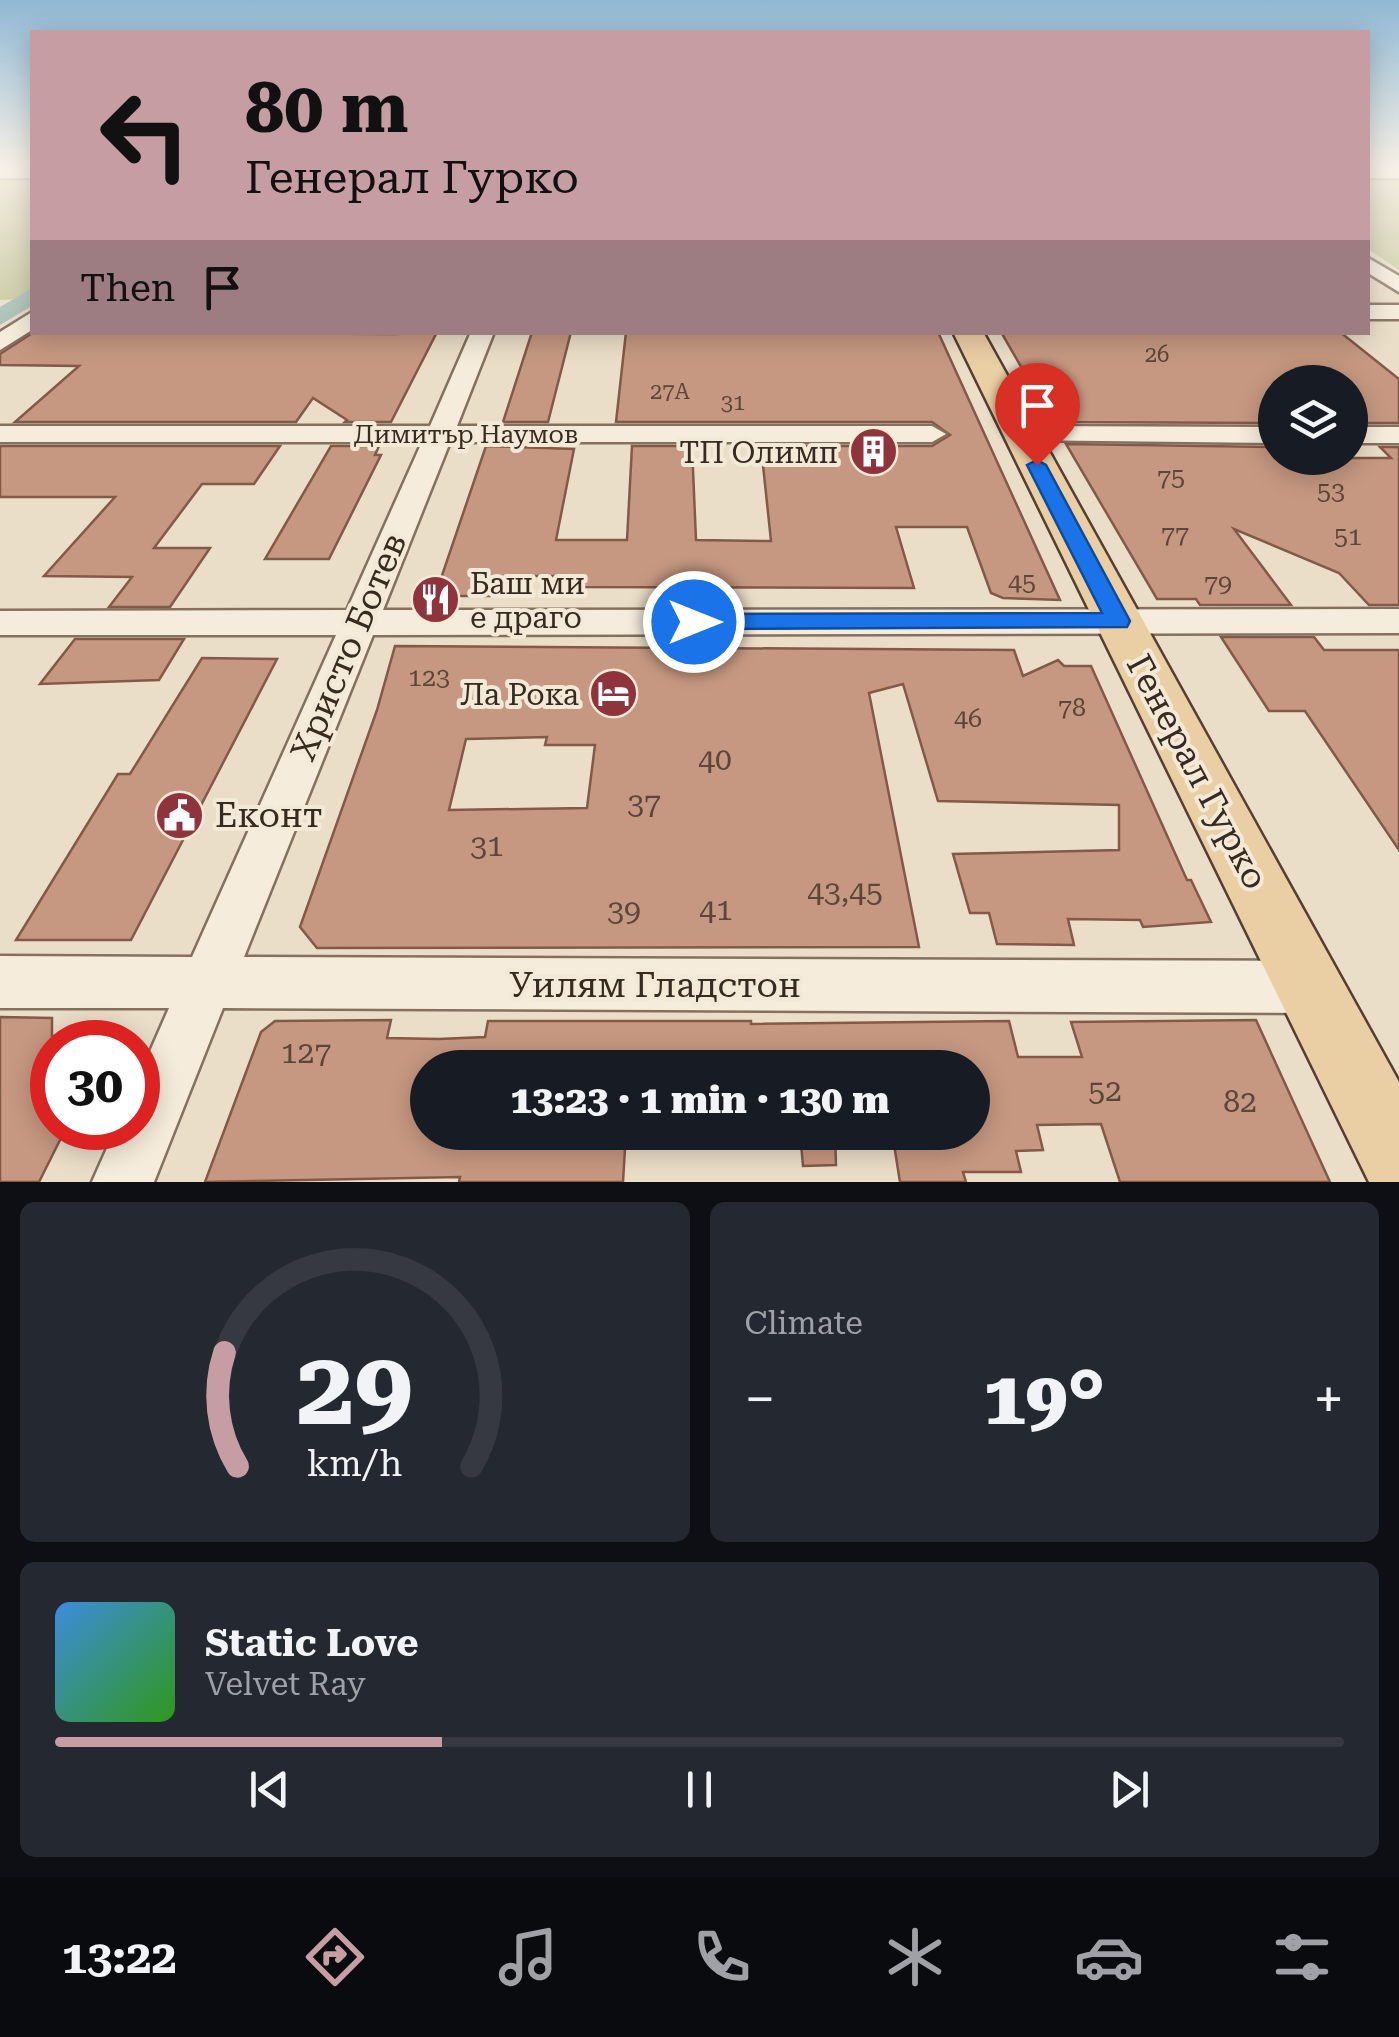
<!DOCTYPE html>
<meta charset="utf-8">
<style>
body{margin:0;font-family:"Roboto Serif",serif;background:#242831;color:#f1f3f6;height:100vh;display:flex;flex-direction:column;font-size:38px;white-space:nowrap}
*{box-sizing:border-box;margin:0}
p{font-size:32px;color:#9ea1a6}
.icon{flex:none;width:55px;height:55px;fill:none;stroke:currentColor;stroke-width:2;stroke-linecap:round;stroke-linejoin:round}
.map{position:relative;height:1182px;overflow:hidden}
.details{display:flex;flex-direction:column;gap:20px;padding:20px;background:#0d0f14;flex:1}
.details>*{flex:none}
.banner{position:absolute;left:30px;top:30px;width:1340px;height:305px;border-radius:0px;box-shadow:0 5px 25px #0003;background:#c59da2;color:#111;overflow:hidden}
.buttons{position:absolute;left:1258px;top:365px;display:grid;gap:20px}
.buttons a{display:grid;place-items:center;width:110px;height:110px;border-radius:50%;background:#171b24;box-shadow:0 5px 25px #0003;font-size:50px}
.speed{position:absolute;left:30px;top:1020px;display:flex;gap:20px;font-size:50px;font-weight:700;text-align:center}
.speed>*{display:grid;place-content:center;width:130px;height:130px;border-radius:50%;background:#171b24;box-shadow:0 5px 25px #0003;line-height:1}
.speed .limit{border:15px solid #d22;background:#fff;color:#111}
.pin{position:absolute;display:grid;place-items:center;width:85px;height:85px;color:#fff;margin:-102px -42px;border-radius:50% 50% 50% 0;rotate:-45deg;box-shadow:0 0 10px #0007}
.pin .icon{rotate:45deg}
.me{position:absolute;width:110px;margin:-55px;rotate:90deg;stroke-linejoin:round;filter:drop-shadow(0 0 8px #0008)}
.turn{display:flex;align-items:center;gap:35px;height:210px;padding:0 50px;font-size:45px}
.turn .icon{width:130px;height:130px;stroke-width:2.5}
.turn b{display:block;font-size:70px;line-height:85px}
.then{display:flex;align-items:center;height:95px;padding:0 50px;background:#0003;gap:20px;font-size:38px}
.big{font-size:75px;font-weight:800;line-height:1.1}
.details .card{flex:1;display:flex;flex-direction:column;justify-content:center;gap:15px;min-width:0;padding:0 35px;border-radius:15px;background:#242831}
.details .dial{align-items:center;gap:0}
.dial svg{height:260px;overflow:visible;fill:none;stroke:#363941;stroke-width:7;stroke-linecap:round;text-anchor:middle}
.dial text{fill:#f1f3f6;stroke:none}
.song{display:flex;align-items:center;gap:30px}
.cover{width:120px;height:120px;border-radius:15px;background:linear-gradient(135deg,hsl(210 70% 55%),hsl(110 70% 35%))}
.played{height:10px;border-radius:5px;background:linear-gradient(90deg,#c59da2 30%,#363941 30%)}
.keys{display:flex;justify-content:space-around;direction:ltr}
.heat{display:flex;justify-content:space-between;align-items:center;font-size:55px;direction:ltr}
.details .tiles{flex:1;display:grid;gap:20px;grid-template-columns:1fr 1fr}
.card:last-child{grid-column:span 2}
.trip{position:absolute;left:410px;top:1050px;width:580px;height:100px;border-radius:50px;background:#171b24;box-shadow:0 5px 25px #0003;font-weight:800;line-height:100px;text-align:center}
.menu{display:flex;height:160px;justify-content:space-around;align-items:center;background:#090b0e;color:#9ea1a6}
.menu .icon{width:70px;height:70px}
.menu .active{color:#c59da2}
.menu b{font-size:45px;color:#f1f3f6}
.map>svg:first-child{display:block}
</style>
<div class="map">
<svg width="1399" height="1182" viewBox="0 0 1399 1182">
<rect width="100%" height="100%" fill="#ebdec8"/>
<g fill="#c7c89d">
<path d="M1368,177H1399V270L1368,249Z"/>
<path d="M0,180H32V289L18,299L0,300Z"/>
</g>
<g fill="none" stroke-linecap="round" stroke-linejoin="round">
<path fill="#a9bfb7" fill-rule="evenodd" d="M32,288V306L0,325V307Z"/>
</g>
<g fill="#c69881" stroke="#835947" stroke-width="2.5" fill-rule="evenodd">
<path d="M34,332L395,334L437,332L391,422H345L347,420L313,398L296,422H15L79,366L0,365V354Z"/>
<path d="M532,332H571L548,422H503Z"/>
<path d="M626,332H938L1060,600L1003,598L991,593L967,527H896L914,588L573,587L575,576H495L490,596H435L486,446L574,449L556,540H627L632,446H692L696,540L771,541L761,446H932L950,435L932,422H616Z"/>
<path d="M1001,332H1340L1399,379V423H1354L1350,420V382H1275V423L1053,422Z"/>
<path d="M1066,444L1275,447V458H1391L1380,447H1399V605H1369L1339,573L1234,529L1291,605H1200L1196,599H1157Z"/>
<path d="M0,446H280L254,484H202L154,548H210L170,607H109L132,577L44,576L115,497H0Z"/>
<path d="M331,446H379L375,455H381L329,559H265Z"/>
<path d="M1221,637H1314L1324,650H1399V850L1305,711H1269Z"/>
<path d="M75,639H184L159,680L40,684Z"/>
<path d="M395,646L1014,650L1023,676L1058,660L1064,666H1091L1187,880H1191L1211,922L1143,927L1140,920L1068,919L1074,945L997,944L989,913H970L953,854L1119,850V805L938,801L903,684L869,693L919,947L317,948L300,927L377,710ZM547,737L545,745H595L587,808L449,810L466,739Z"/>
<path d="M202,658L277,659L131,940H16L118,774H130Z"/>
<path d="M0,1017L52,1018V1128H66L39,1182H0Z"/>
<path d="M391,1020L387,1038L439,1039L485,1037L488,1021H751V1024L1009,1021L1018,1057H1082L1071,1022L1256,1020L1330,1182H1120L1101,1124L1037,1125L1043,1150L1016,1151L1021,1172H963L966,1182H900L892,1132H972V1068H428V1132H626L623,1182H459L460,1177L205,1182L261,1032L275,1021Z"/>
<path d="M800,1132H835L836,1165L803,1166Z"/>
</g>
<g fill="none" stroke-linecap="round" stroke-linejoin="round">
<defs>
<g id="minor">
<rect x="0" y="168" width="32" height="10"/>
<rect x="1368" y="168" width="31" height="10"/>
<path d="M1368,258L1399,276V292L1368,273Z"/>
<rect x="1368" y="305" width="31" height="14"/>
<path d="M32,312V330L0,350V332Z"/>
<path d="M471,332H494L457,426H932L946,434L932,442H450L383,610L1399,609V633L373,635L244,957L1310,961L1329,969L1336,987L1329,1005L1310,1013L223,1008L154,1182H92L116,1128H138V1079L169,1008H0V956L192,957L336,635H0V611L347,610L422,442H0V426H430Z"/>
<path d="M1021,426L1275,427V443L1011,440L1007,434L1011,428Z"/>
<rect x="1350" y="427" width="49" height="16"/>
</g>
<path id="major" d="M953,332H983L1399,1082V1182H1369Z"/>
</defs>
<use href="#minor" stroke="#85705f" stroke-width="5"/>
<use href="#major" stroke="#543f32" stroke-width="5"/>
<use href="#minor" fill="#f6ecdb" fill-rule="evenodd"/>
<use href="#major" fill="#eacea4" fill-rule="evenodd"/>
</g>
<linearGradient id="sky" x2="0" y2="1"><stop stop-color="#8fb8d4"/><stop offset="0.5" stop-color="#f6f0e6"/><stop offset="1" stop-color="#f6f0e6" stop-opacity="0"/></linearGradient>
<rect width="1399" height="332" fill="url(#sky)"/>
<path fill="#1a73e8" stroke="#114b97" stroke-width="2.5" d="M1037,460L1046,465L1130,621L1127,627L694,629L683,622L694,614L1102,613L1027,465Z"/>
<defs>
<symbol id="building-disc" viewBox="-11 -11 22 22"><circle r="9.5" fill="#8f343c" stroke="#f3e9d7"/><path d="M-4-6H4V6H1V3H-1V6H-4ZM-2.5-4.3h1.7v1.8h-1.7ZM.8-4.3h1.7v1.8H.8ZM-2.5-1h1.7V.8h-1.7ZM.8-1h1.7V.8H.8Z" fill="#fff"/></symbol>
<symbol id="restaurant-disc" viewBox="-11 -11 22 22"><circle r="9.5" fill="#8f343c" stroke="#f3e9d7"/><path d="M-5-6h1v4h1v-4h1v4h1v-4h1v5L-1.5 .5V6h-2V.5L-5-1ZM5-6V6H3V1.5H1.5Q1.5-4 5-6Z" fill="#fff"/></symbol>
<symbol id="hotel-disc" viewBox="-11 -11 22 22"><circle r="9.5" fill="#8f343c" stroke="#f3e9d7"/><path d="M-6-4.5h1.5V1H6V5H4.5V3h-9V5H-6ZM-4 0a1.8 1.8 0 1 1 3.6 0ZM.5 0V-2.5h3Q6-2.5 6 0Z" fill="#fff"/></symbol>
<symbol id="civic-disc" viewBox="-11 -11 22 22"><circle r="9.5" fill="#8f343c" stroke="#f3e9d7"/><path d="M-.6-6.5H3V-4.5H.6V-3L4-1V1h2V6H-6V1h2V-1L-.6-3ZM-1.2 2.5V6h2.4V2.5Z" fill="#fff"/></symbol>
</defs>
<g fill-rule="evenodd">
<use href="#building-disc" x="846" y="424" width="55" height="55"/>
<use href="#restaurant-disc" x="408" y="572" width="55" height="55"/>
<use href="#hotel-disc" x="586" y="666" width="55" height="55"/>
<use href="#civic-disc" x="152" y="788" width="55" height="55"/>
</g>
<g text-anchor="middle" dominant-baseline="central" stroke-width="8" stroke-linejoin="round" paint-order="stroke">
<g font-size="22" fill="#5b4639">
<text x="1157" y="354">26</text>
<text x="670" y="391">27A</text>
<text x="733" y="402">31</text>
</g>
<g font-size="25" fill="#372a21" stroke="#f3e9d7">
<text x="466" y="434">Димитър Наумов</text>
</g>
<g font-size="25" fill="#5b4639">
<text x="1171" y="477">75</text>
<text x="1331" y="491">53</text>
<text x="1175" y="534">77</text>
<text x="1348" y="536">51</text>
<text x="1022" y="582">45</text>
<text x="1218" y="583">79</text>
<text x="429" y="677">123</text>
<text x="1072" y="707">78</text>
<text x="968" y="718">46</text>
</g>
<g font-size="30" fill="#372a21" stroke="#f3e9d7" text-anchor="end">
<text x="838" y="452">ТП Олимп</text>
<text x="470" y="583" text-anchor="start">Баш ми<tspan x="470" dy="34">е драго</tspan></text>
<text x="579" y="694">Ла Рока</text>
</g>
<g font-size="30" fill="#5b4639">
<text x="715" y="759">40</text>
<text x="644" y="803">37</text>
<text x="487" y="845">31</text>
<text x="845" y="891">43,45</text>
<text x="716" y="909">41</text>
<text x="624" y="910">39</text>
<text x="306" y="1052">127</text>
<text x="1105" y="1090">52</text>
<text x="1240" y="1101">82</text>
</g>
<g font-size="35" fill="#372a21" stroke="#f3e9d7">
<text transform="translate(349 647) rotate(-67)">Христо Ботев</text>
<text transform="translate(1197 772) rotate(62)">Генерал Гурко</text>
<text x="655" y="985">Уилям Гладстон</text>
</g>
<g font-size="35" fill="#372a21" stroke="#f3e9d7" text-anchor="start">
<text x="215" y="815">Еконт</text>
</g>
</g>
</svg>
<div class="buttons">
<a><svg class="icon" aria-label="layers" viewBox="0 0 24 24"><path d="M12 4l9 5-9 5-9-5zM3 14l9 5 9-5"/></svg></a>
</div>
<div class="speed"><div class="limit">30</div></div>
<div class="pin" style="left:1037px;top:465px;background:#d93025"><svg class="icon" aria-label="arrive" viewBox="0 0 24 24"><path d="M6 21V4h12l-3 4 3 4H6"/></svg></div>
<svg class="me" style="left:694px;top:622px" viewBox="-20 -20 40 40"><circle r="17" fill="#1a73e8" stroke="#fff" stroke-width="3"/><path d="M0-11L8 9 0 5-8 9z" fill="#fff"/></svg>
<div class="trip">13:23 · 1 min · 130 m</div>
<div class="banner">
<div class="turn"><svg class="icon" aria-label="left" viewBox="0 0 24 24"><path d="M17 20v-9H6M10 6l-5 5 5 5"/></svg><div><b>80 m</b>Генерал Гурко</div></div>
<div class="then">Then<svg class="icon" aria-label="arrive" viewBox="0 0 24 24"><path d="M6 21V4h12l-3 4 3 4H6"/></svg></div>
</div>
</div>
<section class="details">
<div class="tiles">
<div class="card dial"><svg viewBox="0 0 100 80">
<path d="M14 69A42 42 0 1 1 86 69"/>
<path d="M14 69A42 42 0 0 1 10 34" stroke="#c59da2"/>
<text x="50" y="56" font-size="32" font-weight="700">29</text>
<text x="50" y="72" font-size="11">km/h</text>
</svg></div>
<div class="card"><p>Climate</p>
<div class="heat"><a>−</a><b class="big">19°</b><a>+</a></div>
</div>
<div class="card">
<div class="song"><i class="cover"></i><div><b>Static Love</b><p>Velvet Ray</p></div></div>
<div class="played"></div>
<div class="keys"><svg class="icon" aria-label="previous" viewBox="0 0 24 24"><path d="M18 5L8 12l10 7zM5 5v14"/></svg><svg class="icon" aria-label="pause" viewBox="0 0 24 24"><path d="M8 5v14M16 5v14"/></svg><svg class="icon" aria-label="next" viewBox="0 0 24 24"><path d="M6 5l10 7-10 7zM19 5v14"/></svg></div>
</div>
</div>
</section>
<nav class="menu">
<b>13:22</b>
<svg class="icon active" aria-label="directions" viewBox="0 0 24 24"><path d="M12 3l9 9-9 9-9-9zM9 14v-3h6M13 9l2 2-2 2"/></svg>
<svg class="icon" aria-label="music" viewBox="0 0 24 24"><path d="M9 18V5l10-2v13"/><circle cx="6" cy="18" r="3"/><circle cx="16" cy="16" r="3"/></svg>
<svg class="icon" aria-label="phone" viewBox="0 0 24 24"><path d="M5 4h4l2 5-3 2q2 4 5 5l2-3 5 2v4C11 20 4 13 5 4z"/></svg>
<svg class="icon" aria-label="climate" viewBox="0 0 24 24"><path d="M12 3v18M4 7l16 10M4 17L20 7"/></svg>
<svg class="icon" aria-label="car" viewBox="0 0 24 24"><path d="M5 17H2v-5l4-1 3-4h7l3 4 3 1v5h-3M9 17h6M6 11h13"/><circle cx="7" cy="17" r="2"/><circle cx="17" cy="17" r="2"/></svg>
<svg class="icon" aria-label="filters" viewBox="0 0 24 24"><path d="M4 7h16M4 17h16"/><circle cx="9" cy="7" r="2"/><circle cx="15" cy="17" r="2"/></svg>
</nav>
